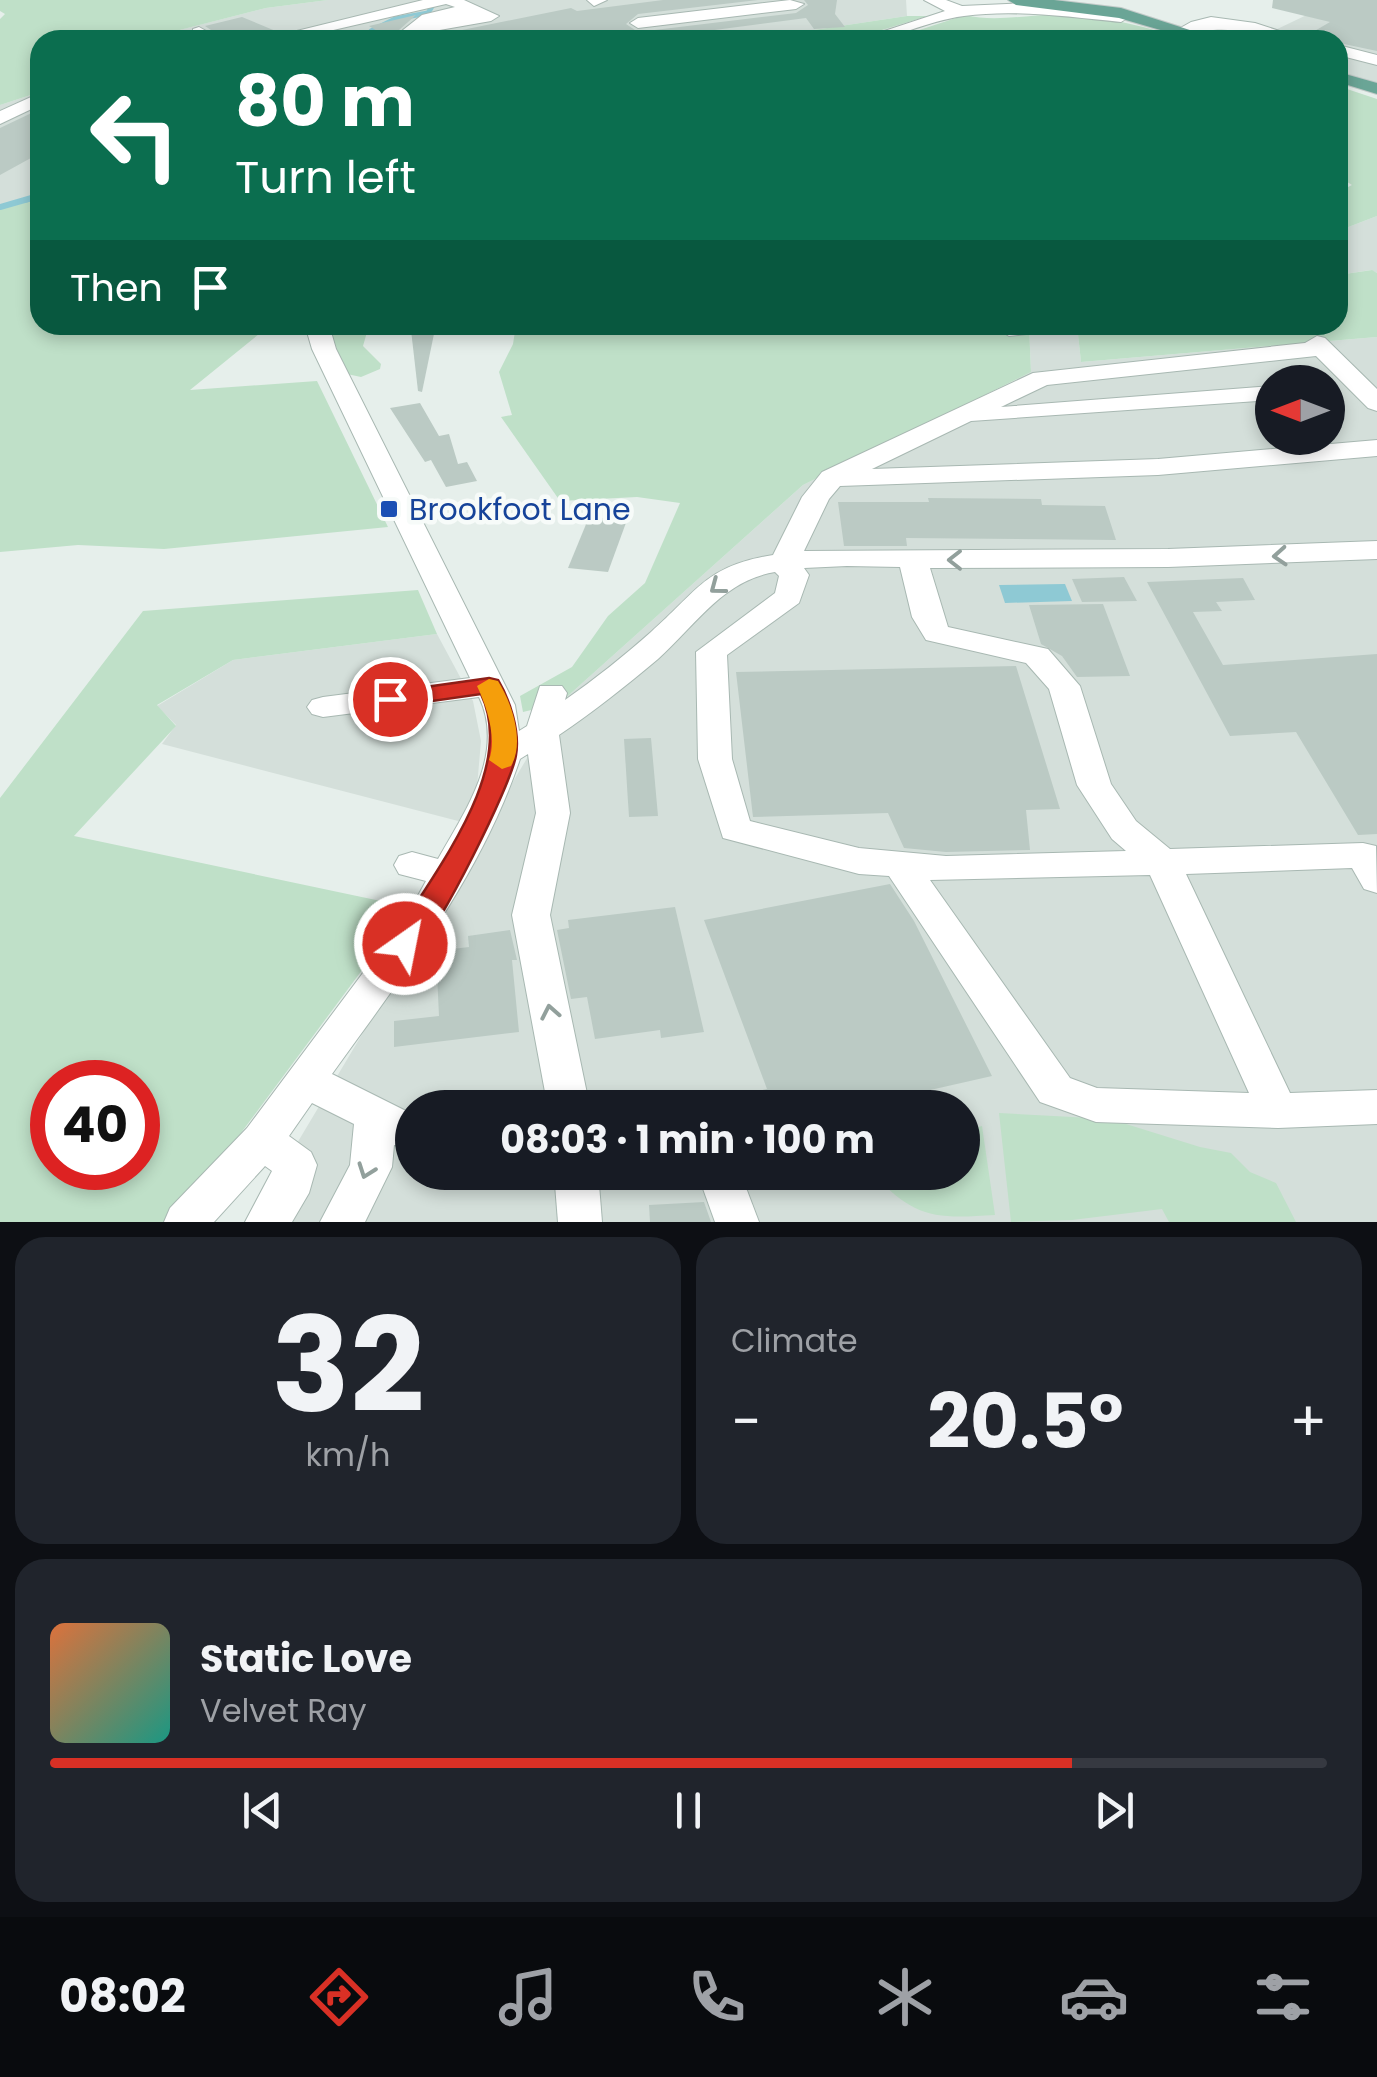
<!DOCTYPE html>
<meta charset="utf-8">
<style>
body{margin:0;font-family:Poppins,sans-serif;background:#20242c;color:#f1f3f6;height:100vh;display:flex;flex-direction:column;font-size:38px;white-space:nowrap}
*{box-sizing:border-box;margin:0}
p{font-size:32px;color:#9ea1a6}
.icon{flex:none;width:55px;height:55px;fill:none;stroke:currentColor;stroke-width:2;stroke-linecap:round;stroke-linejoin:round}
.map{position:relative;height:1222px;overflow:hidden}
.sheet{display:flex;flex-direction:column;gap:15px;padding:15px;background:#0d0f14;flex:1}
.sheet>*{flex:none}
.top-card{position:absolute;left:30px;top:30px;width:1318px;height:305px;border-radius:30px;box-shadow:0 5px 15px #0003;background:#0b6e4f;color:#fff;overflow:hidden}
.needle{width:65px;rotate:270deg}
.fabs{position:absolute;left:1255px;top:365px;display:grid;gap:20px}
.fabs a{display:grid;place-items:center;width:90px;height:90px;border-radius:50%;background:#171b24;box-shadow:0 5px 15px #0003;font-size:50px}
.speed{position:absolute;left:30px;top:1060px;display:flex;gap:20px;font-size:50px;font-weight:700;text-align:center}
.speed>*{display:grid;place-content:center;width:130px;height:130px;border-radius:50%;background:#171b24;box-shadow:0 5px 15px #0003;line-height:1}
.speed .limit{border:15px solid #d22;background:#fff;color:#111}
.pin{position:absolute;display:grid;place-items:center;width:85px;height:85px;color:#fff;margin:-42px;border:5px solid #fff;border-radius:50%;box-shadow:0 2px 10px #0007}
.me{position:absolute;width:110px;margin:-55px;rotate:33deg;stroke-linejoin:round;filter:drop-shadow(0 0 8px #0008)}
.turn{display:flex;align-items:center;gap:35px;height:210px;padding:0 40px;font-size:45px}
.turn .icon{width:130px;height:130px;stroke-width:2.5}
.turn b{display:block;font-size:70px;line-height:85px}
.then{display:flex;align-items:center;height:95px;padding:0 40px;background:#0003;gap:20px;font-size:38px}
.big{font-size:75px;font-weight:700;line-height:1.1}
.sheet .card{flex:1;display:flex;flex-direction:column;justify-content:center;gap:15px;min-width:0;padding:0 35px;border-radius:30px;background:#20242c}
.sheet .dial{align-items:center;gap:0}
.dial b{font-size:130px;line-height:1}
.song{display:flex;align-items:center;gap:30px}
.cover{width:120px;height:120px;border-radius:15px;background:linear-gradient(135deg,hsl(20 70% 55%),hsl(170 70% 35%))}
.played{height:10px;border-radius:5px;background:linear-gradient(90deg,#d93025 80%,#363941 80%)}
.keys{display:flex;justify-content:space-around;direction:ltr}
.heat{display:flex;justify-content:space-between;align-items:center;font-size:55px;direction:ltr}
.sheet .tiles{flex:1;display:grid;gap:15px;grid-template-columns:1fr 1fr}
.card:last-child{grid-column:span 2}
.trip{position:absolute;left:395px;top:1090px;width:585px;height:100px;border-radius:50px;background:#171b24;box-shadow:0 5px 15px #0003;font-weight:700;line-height:100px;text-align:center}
.tab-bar{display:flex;height:160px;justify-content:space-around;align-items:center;background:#090b0e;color:#9ea1a6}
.tab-bar .icon{width:70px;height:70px}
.tab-bar .current{color:#d93025}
.tab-bar b{font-size:45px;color:#f1f3f6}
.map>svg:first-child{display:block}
</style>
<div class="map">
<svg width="1377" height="1222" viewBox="0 0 1377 1222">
<rect width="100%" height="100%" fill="#e6efeb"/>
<g fill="#d4dfda" fill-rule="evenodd">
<path d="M328,0H906L907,16L747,40H166L163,34L266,8Z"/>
<path d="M1338,0H1377V85L1338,72V40H1254Z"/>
<path d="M40,92V192L0,208V105Z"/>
<path d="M1377,216V273L1371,270L1338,275V231Z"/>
<path d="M1029,325H1077L1081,362L1377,337V1222H250L560,703L803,485L1031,372ZM1272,382H1328V438H1272ZM412,1108H962V1172H412Z"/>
<path d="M437,634L473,701L481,741L477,787L462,822L162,744L176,725L157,706L233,660Z"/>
</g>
<g fill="#bfe0c8" fill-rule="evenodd">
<path d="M0,0H328L266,8L164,34L166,40H40V92L0,105V19L5,14L0,11Z"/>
<path d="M965,15C998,23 1032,13 1066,15C1109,17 1148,27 1188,40H889Z"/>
<path d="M907,16H928L849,40H747Z"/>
<path d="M1338,86L1377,99V216L1338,231V192L1352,185L1338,176Z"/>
<path d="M40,192V325H270L190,390L317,381L388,527L164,549L78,545L0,552V208Z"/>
<path d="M1372,270L1377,273V337L1081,362L1077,325H1338V275Z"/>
<path d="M327,325H369L363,346L381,364L380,369L361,377L347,374Z"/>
<path d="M516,325H1029L1031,372L803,485L560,703L523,712L520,696L572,667L608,616L645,583L680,503L637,497L560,501L501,417L512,415L499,372L513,344Z"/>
<path d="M418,590L437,634L233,660L157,705L176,726L74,836L409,907L235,1141L163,1222H0V798L143,611ZM52,1082H138V1168H52Z"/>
<path d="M999,1113L1110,1119L1200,1147L1231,1153L1250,1172L1276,1183L1296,1222H1169L1162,1209L1072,1220L1011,1222Z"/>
<path d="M982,1126L995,1215C933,1219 915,1218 872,1173L962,1172L963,1131Z"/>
</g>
<path fill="#8ec9d4" d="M1065,584L1072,601L1005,603L999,585Z"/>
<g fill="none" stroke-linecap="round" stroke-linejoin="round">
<g stroke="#8ec9d4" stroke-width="5">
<path d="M371,40V31L395,19L428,13L436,0"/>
<path d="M26,200L40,196"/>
</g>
<path stroke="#8ec9d4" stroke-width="6" d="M0,207L35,197"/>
</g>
<g fill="#bbcac4">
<path d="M663,0H758L638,14L626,24L638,32L796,13L808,5L804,0H837L835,14L845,27L814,29L806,18L639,40H392L369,26L416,15L399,30L409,38L452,32L463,38L462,30L571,8L577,11Z"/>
<path d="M1273,0H1377V51L1306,36L1330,22L1272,8Z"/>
<path d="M242,17L278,32L256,40H226L205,26Z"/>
<path d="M40,109V153L0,175V128Z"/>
<path d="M435,329L422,392L418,391L411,330Z"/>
<path d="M420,403L439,436L449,434L458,464L467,462L477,481L446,487L431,460L425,462L390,408Z"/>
<path d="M928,498L1041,499L1042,505L1105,506L1116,540L906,538L907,546H844L838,502H929Z"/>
<path d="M589,517L627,520L608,572L568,568Z"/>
<path d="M1124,577L1137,601L1082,602L1072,579Z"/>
<path d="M1243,578L1255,600L1216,602L1222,611L1193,612L1223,665L1377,654V834L1358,835L1296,732L1230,736L1147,582Z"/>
<path d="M1103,604L1130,676L1077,677L1062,656L1041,644L1029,605Z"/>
<path d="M1016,666L1060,809L1026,810L1030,850L946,852L904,848L888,813L753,817L736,672Z"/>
<path d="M651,738L658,816L629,817L624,739Z"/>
<path d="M890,884L914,921L992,1076L851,1108H725L724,1098L767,1089L704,920Z"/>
<path d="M675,907L704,1032L661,1038L660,1030L595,1039L587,997L571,999L557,930L569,928L568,920Z"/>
<path d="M510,930L517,960H512L519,1032L394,1047V1021L439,1016L437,974L446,973L444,950L469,947L468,936Z"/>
<path d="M704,1202L711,1222H650L649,1205Z"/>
</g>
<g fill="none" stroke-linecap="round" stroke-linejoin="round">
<defs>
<g id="minor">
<path d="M423,0H464L499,16L491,21L411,35L403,30L422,15L455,7L446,4L290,40H260Z"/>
<path d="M587,0H607L594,6Z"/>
<path d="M790,0L804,4L796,9L638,28L630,23L638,18Z"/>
<path d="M924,0H946L962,6L1031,3L1121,12L1129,17L1121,22C1069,17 1016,9 964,16C926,21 895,40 857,40L945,11Z"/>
<path d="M1211,17L1255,23L1307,40C1257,40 1235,20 1183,36L1175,31L1191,22Z"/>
<path d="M199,27L222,40H202L193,35V29Z"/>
<path d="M1338,45L1377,55V65L1338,55Z"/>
<path d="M40,93V105L0,124V111Z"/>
<path d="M305,325H329L336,349L515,705L519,731L527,726L540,686H562L567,693L565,700C595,679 624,656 651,632C698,591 705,566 773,555L802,497L822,472L1033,373L1305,343L1317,336L1325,338L1377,389V411L1368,408L1316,356L1047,385L1001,407L1272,386V400L971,421L872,469L1158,459L1377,440V456L1158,475L840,486L829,499L804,551L1168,549L1377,541V559L1168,567L930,568L948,627L1048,649L1080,686L1111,784L1136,821L1170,849L1363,843L1376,846L1377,893L1364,889L1352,868L1186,874L1290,1093L1377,1090V1124L1278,1128L1096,1122L1040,1102L889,876L859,874L723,838L698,759L696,652L775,593L779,576L775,572C722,581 696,625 658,659C626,686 593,712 559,735L570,813L550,915L590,1108H548L512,915L536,813L528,754L520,759C481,876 403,975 332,1074L412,1114V1148L394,1145L392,1167L365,1222H320L350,1165L354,1124L312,1103L289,1136L311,1152L317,1165L309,1193L292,1222H245L272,1171L265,1166L214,1222H164L170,1208L247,1128L410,910L426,881L399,874L394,865L399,856L412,852L438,859C465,811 506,753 479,697L323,717L312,714L307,707L312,700L323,697L470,678L312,349ZM847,566L900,567L912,617L926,640L1026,663L1049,689L1077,785L1112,839L1126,851L946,856L859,848L750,821L732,759L727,655L799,603L809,575L804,568ZM1150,875L1249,1093L1097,1088L1070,1078L930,880Z"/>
<path d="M992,325H1055L1043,332L1009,336Z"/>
<path d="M554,1172H598L602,1222H558Z"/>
<path d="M697,1172H740L759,1222H715Z"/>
</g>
<g id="major">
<path d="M1008,0H1054L1121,8L1221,40H1195L1119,18L1016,5Z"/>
<path d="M1338,72L1377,83V94L1338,82Z"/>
</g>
</defs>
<use href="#minor" stroke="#a8b8b2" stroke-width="2"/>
<use href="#major" stroke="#c2cac8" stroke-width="2"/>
<use href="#minor" fill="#fff" fill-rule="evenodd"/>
<use href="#major" fill="#6aa596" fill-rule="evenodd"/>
</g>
<defs><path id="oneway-chevron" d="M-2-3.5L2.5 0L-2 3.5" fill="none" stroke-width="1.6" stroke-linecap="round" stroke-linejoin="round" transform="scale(2.5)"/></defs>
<g stroke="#92a09c">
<use href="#oneway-chevron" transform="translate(1280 556) rotate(176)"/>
<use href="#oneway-chevron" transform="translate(955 560) rotate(180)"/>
<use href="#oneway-chevron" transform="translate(717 587) rotate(143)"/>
<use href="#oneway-chevron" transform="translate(550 1012) rotate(-101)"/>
<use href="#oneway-chevron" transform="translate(366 1171) rotate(110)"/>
</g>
<path fill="#d93025" stroke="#8d1f18" stroke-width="2.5" d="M489,678L498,680C510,700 520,731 516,755C512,784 438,931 417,950C410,956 403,954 395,952L391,944C428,878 519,773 481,694L390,707L378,699L390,692Z"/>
<path fill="#f59e0b" d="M489,679L498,681C512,703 525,742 511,766L502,769L489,760C497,738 487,707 477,686Z"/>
<rect fill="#1a4fb4" stroke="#f7fbf9" stroke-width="4" x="379" y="499" width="20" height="20" rx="5"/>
<g text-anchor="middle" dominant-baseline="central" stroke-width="9" stroke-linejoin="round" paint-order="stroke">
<g font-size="30" fill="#164399" stroke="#f7fbf9" text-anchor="start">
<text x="409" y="509">Brookfoot Lane</text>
</g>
</g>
</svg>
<div class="fabs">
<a><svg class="needle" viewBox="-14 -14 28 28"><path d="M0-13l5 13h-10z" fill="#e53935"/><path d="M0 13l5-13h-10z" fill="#9ea1a6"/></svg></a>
</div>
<div class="speed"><div class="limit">40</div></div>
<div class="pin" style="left:390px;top:699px;background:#d93025"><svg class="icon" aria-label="arrive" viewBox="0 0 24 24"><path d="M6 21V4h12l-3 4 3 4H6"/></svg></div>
<svg class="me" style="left:405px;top:944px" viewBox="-20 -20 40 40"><circle r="17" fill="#d93025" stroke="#fff" stroke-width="3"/><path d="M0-11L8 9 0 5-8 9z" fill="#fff"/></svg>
<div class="trip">08:03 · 1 min · 100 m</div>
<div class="top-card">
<div class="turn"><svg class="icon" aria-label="left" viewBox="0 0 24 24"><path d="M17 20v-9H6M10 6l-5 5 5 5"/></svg><div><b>80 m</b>Turn left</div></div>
<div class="then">Then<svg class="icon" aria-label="arrive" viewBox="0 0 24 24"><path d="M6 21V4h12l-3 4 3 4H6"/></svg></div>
</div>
</div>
<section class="sheet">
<div class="tiles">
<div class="card dial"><b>32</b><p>km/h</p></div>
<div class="card"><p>Climate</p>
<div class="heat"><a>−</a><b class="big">20.5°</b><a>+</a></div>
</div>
<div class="card">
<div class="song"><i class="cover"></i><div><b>Static Love</b><p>Velvet Ray</p></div></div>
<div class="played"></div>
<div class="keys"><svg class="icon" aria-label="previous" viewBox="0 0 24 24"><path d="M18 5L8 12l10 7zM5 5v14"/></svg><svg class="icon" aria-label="pause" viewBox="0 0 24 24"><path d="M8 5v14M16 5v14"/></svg><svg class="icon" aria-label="next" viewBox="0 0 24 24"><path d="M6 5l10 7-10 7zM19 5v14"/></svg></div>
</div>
</div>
</section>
<nav class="tab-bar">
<b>08:02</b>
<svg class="icon current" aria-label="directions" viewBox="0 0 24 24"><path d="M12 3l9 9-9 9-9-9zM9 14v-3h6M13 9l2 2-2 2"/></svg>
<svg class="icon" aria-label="music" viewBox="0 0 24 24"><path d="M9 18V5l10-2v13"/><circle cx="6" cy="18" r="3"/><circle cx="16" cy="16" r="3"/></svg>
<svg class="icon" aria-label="phone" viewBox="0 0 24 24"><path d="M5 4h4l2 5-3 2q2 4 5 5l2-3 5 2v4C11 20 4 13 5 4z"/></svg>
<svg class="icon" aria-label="climate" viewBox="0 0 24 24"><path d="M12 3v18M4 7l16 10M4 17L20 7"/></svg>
<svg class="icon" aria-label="car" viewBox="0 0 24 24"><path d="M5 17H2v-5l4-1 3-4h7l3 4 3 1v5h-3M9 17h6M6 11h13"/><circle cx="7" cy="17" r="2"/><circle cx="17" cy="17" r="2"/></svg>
<svg class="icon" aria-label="filters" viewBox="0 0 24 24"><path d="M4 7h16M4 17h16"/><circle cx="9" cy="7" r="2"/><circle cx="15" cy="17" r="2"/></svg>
</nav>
